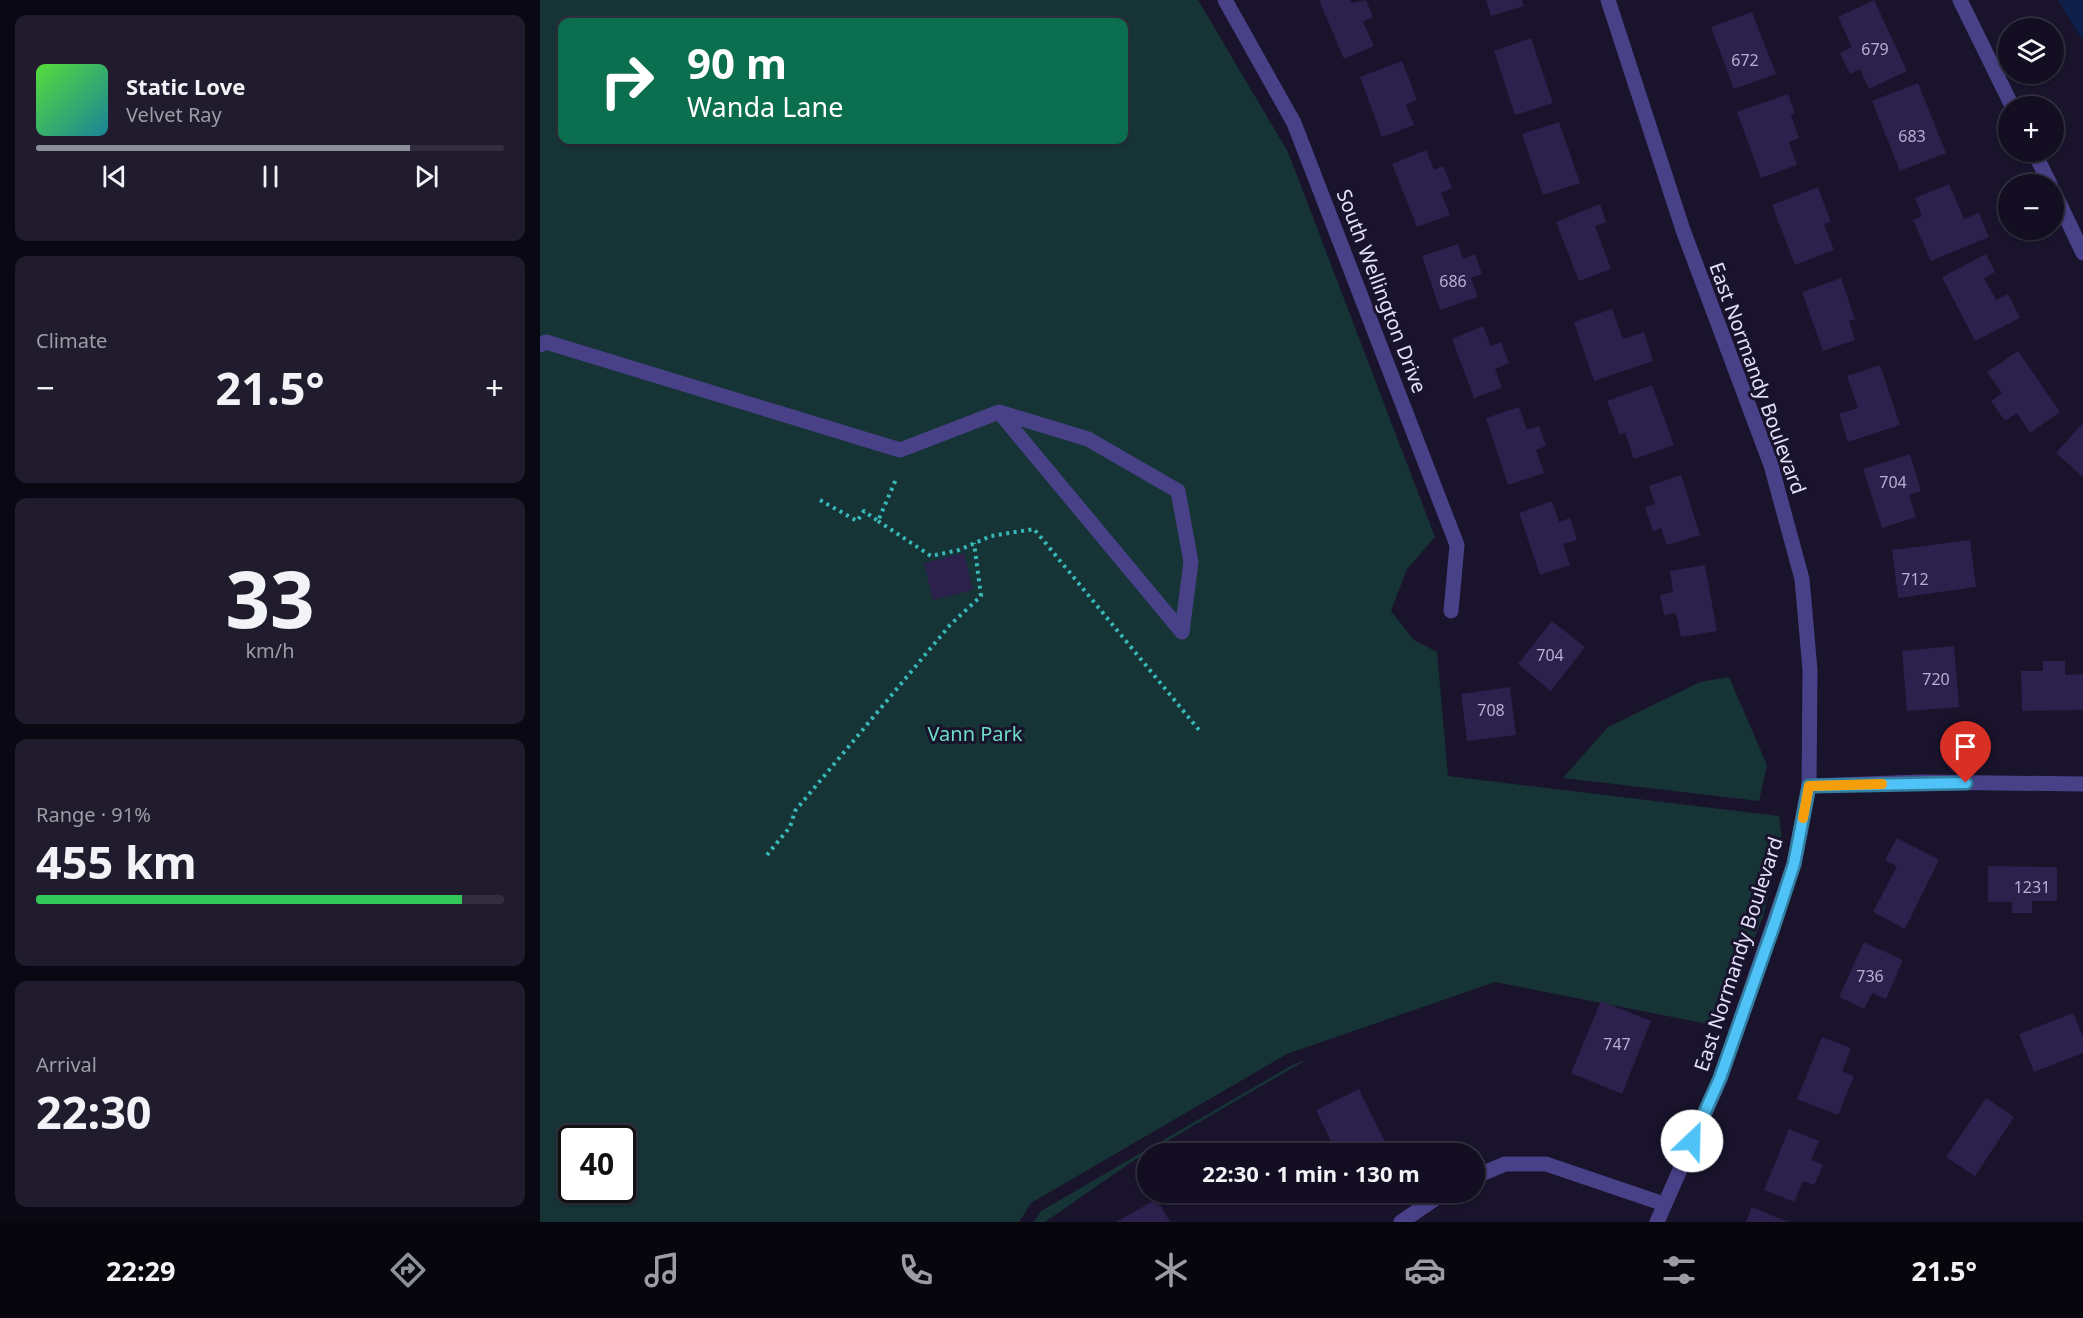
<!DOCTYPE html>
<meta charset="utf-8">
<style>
body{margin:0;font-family:"Noto Sans",sans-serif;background:#201c2e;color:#f1f3f6;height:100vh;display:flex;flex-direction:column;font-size:22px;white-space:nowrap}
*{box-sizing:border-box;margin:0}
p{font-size:20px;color:#9d9ca5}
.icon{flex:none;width:33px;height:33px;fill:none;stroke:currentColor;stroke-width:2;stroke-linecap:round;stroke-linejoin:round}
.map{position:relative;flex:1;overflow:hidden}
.panel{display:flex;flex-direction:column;gap:15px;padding:15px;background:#0a0812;width:540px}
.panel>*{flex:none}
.guide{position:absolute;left:18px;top:18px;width:570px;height:126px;border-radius:12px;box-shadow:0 2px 4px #0004,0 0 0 2px #322e3f;background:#0b6e4f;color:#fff;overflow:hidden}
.fabs{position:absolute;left:1458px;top:18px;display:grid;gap:12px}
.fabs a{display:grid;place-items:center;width:66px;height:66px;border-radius:50%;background:#130e21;box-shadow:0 2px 4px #0004,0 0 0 2px #322e3f;font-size:30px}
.speed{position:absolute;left:18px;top:1125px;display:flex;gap:12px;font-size:30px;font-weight:700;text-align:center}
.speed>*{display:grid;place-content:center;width:78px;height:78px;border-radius:50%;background:#130e21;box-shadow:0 2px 4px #0004,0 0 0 2px #322e3f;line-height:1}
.speed .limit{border:3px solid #111;border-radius:9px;background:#fff;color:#111}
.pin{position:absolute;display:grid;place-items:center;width:51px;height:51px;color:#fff;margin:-62px -26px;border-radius:50% 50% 50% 0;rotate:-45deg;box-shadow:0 0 6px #0007}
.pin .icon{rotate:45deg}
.me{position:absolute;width:66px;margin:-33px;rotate:24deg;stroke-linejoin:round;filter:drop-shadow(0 0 4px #0008)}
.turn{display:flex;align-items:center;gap:21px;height:126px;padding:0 30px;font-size:27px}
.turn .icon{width:78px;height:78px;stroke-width:2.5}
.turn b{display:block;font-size:42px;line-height:51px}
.big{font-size:45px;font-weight:700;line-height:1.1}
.panel .card{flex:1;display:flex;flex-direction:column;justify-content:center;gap:9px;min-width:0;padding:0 21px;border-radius:12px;background:#201c2e}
.panel .dial{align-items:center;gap:0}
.dial b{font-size:78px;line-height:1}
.song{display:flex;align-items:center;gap:18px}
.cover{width:72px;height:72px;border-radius:9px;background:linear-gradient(135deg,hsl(110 70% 55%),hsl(190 70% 35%))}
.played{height:6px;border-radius:3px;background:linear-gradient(90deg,#8c9099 80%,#322e3f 80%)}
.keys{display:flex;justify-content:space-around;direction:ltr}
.heat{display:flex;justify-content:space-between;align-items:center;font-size:33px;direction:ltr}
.charge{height:9px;border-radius:4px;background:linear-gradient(90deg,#34c759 91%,#322e3f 0)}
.trip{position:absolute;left:597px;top:1143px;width:348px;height:60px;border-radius:30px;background:#130e21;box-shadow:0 2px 4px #0004,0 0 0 2px #322e3f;font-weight:700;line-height:60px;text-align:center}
.tab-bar{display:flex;height:96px;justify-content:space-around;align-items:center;background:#08060d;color:#9d9ca5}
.tab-bar .icon{width:42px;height:42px}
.tab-bar .current{color:#8c9099}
.tab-bar b{font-size:27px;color:#f1f3f6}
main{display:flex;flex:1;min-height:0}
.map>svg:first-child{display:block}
</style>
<main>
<section class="panel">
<div class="card">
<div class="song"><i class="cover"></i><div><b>Static Love</b><p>Velvet Ray</p></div></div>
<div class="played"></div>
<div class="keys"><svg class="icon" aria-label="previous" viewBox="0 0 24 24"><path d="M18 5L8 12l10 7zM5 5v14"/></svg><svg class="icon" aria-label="pause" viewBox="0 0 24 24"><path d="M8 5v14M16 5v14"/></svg><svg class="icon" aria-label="next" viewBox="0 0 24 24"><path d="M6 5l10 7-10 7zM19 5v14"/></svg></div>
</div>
<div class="card"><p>Climate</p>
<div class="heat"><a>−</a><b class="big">21.5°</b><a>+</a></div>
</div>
<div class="card dial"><b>33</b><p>km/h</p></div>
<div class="card"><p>Range · 91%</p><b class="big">455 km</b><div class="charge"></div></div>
<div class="card"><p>Arrival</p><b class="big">22:30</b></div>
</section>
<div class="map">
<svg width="1543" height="1222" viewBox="0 0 1543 1222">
<rect width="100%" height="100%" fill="#19132c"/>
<g fill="#163435" fill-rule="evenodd">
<path d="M0,0H658L748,152L895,537L867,569L851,611L874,640L897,652L908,776L1239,816L1242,840L1223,917L1178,1026L955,982L747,1054L491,1203L479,1222H0ZM22,22H584V140H22ZM32,1138H82V1190H32Z"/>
<path d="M1189,677L1227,765L1219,801L1023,778L1068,727L1160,682Z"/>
<path d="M766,1060L593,1161L505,1222H494L501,1211L752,1065Z"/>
</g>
<path fill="#0e2049" d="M1518,0H1543V41Z"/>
<g fill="#2c204c">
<path d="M779,0H810L811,3L826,0L833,17L823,22L834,46L804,59Z"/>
<path d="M946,0H982L984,6L951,16Z"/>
<path d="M1334,0L1367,71L1329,89L1320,69L1310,74L1300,53L1312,47L1298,17Z"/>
<path d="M1212,12L1236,74L1194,89L1171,27Z"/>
<path d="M991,38L1013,103L975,115L954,51Z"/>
<path d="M862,61L877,100L866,105L874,125L842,137L820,77Z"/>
<path d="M1378,83L1406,153L1360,171L1332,101Z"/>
<path d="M1248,94L1255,113L1251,115L1259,138L1249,142L1257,165L1221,178L1197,112Z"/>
<path d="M1019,122L1040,183L1003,195L982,134Z"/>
<path d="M886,150L894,170L903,166L912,188L901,193L910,215L877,227L852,164Z"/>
<path d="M1409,184L1424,219L1439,213L1449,237L1391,261L1373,220L1382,216L1375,198Z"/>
<path d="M1278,187L1291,222L1284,224L1294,250L1255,265L1232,205Z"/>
<path d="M1060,204L1066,222L1055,226L1071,269L1039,281L1016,222Z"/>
<path d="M918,244L923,259L935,254L942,274L931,278L938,297L900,310L882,256Z"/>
<path d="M1446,254L1455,272L1444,278L1456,300L1468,294L1480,318L1435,341L1402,277Z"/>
<path d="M1301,278L1315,319L1309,321L1315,340L1283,351L1262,292Z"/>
<path d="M1072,309L1083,339L1104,332L1113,361L1054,381L1034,322Z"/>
<path d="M943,326L951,346L961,342L969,363L955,369L962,388L934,398L912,339Z"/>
<path d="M1478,351L1520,412L1490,433L1477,413L1465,421L1451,401L1462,393L1447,372Z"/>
<path d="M1340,365L1360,425L1308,442L1299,414L1318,408L1307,376Z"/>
<path d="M1112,385L1134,445L1094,459L1085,433L1080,435L1067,401Z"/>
<path d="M979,407L987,430L999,426L1006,446L996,450L1004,473L968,485L946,418Z"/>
<path d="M1543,423V477L1516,453Z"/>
<path d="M1370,454L1381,491L1369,495L1376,517L1342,528L1323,469Z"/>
<path d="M1141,475L1160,535L1127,545L1121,528L1113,531L1105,507L1115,504L1109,486Z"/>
<path d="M1012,501L1019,522L1030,518L1037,540L1023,544L1030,565L1000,575L979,513Z"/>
<path d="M1430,540L1436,587L1358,598L1352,550Z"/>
<path d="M424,553L433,590L393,600L384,563Z"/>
<path d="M1165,565L1177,631L1141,637L1136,613L1124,615L1120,595L1133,592L1130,571Z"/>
<path d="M1012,621L1045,647L1011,691L978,664Z"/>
<path d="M1414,646L1419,707L1367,711L1362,651Z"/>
<path d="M1503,661H1525V675L1543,674V710L1482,711L1481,671H1503Z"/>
<path d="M970,687L976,735L927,741L921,694Z"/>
<path d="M1357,838L1399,860L1365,929L1333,912L1357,866L1345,860Z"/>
<path d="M1448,866L1517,867V901H1492V913H1472V902H1448Z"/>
<path d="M1324,942L1363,960L1346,999L1332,993L1324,1009L1299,997Z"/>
<path d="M1061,1001L1111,1021L1082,1094L1031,1073Z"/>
<path d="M1533,1013L1543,1037V1053L1494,1072L1479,1034Z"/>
<path d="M1282,1037L1311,1048L1302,1071L1314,1076L1298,1115L1257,1099Z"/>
<path d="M819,1089L846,1144L827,1154H797L776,1110Z"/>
<path d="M1446,1098L1474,1117L1435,1176L1406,1157Z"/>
<path d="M1249,1129L1279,1141L1271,1160L1283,1165L1274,1185L1263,1181L1254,1202L1224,1190Z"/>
<path d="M617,1199L630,1222H576Z"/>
<path d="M1212,1207L1248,1222H1206Z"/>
</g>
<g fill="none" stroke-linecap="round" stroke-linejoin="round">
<g stroke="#38b8b9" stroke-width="4" stroke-dasharray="3 4.5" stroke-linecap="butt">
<path d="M280,500L317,521L324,511L338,521L357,477"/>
<path d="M338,521L391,556L419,550L451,536L494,529L659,730"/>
<path d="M227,855L250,827L255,811L410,625L441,596L434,543"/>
</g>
<g stroke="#484188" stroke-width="15">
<path d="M685,0L754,123L917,545L911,611"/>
<path d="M1068,0L1143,230L1231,465L1262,579L1270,670L1269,786L1254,864L1180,1079L1117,1222"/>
<path d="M1420,0L1472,106"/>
<path d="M1494,152L1510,184"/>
<path d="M1514,192L1543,253"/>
<path d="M0,345L6,342L360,450L459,412L548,439L638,491L651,562L642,632L459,412"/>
<path d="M1269,786L1380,782L1543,784"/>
<path d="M934,1177L965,1164H1006L1124,1204"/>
<path d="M861,1222L905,1192"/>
</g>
</g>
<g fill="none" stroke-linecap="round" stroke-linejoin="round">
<defs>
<path id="route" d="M1152,1141L1180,1078L1234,925L1254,864L1269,786L1426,783"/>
</defs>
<use href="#route" stroke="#337fa1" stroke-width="15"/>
<use href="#route" stroke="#4fc3f7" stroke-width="10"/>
<path stroke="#f59e0b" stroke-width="10" d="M1263,818L1269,786L1342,784"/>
</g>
<g text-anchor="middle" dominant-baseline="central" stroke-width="6" stroke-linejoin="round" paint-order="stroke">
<g font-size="16" fill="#b7afd1">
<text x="1335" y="49">679</text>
<text x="1205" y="60">672</text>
<text x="1372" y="136">683</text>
<text x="913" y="281">686</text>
<text x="1353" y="482">704</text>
<text x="1375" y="579">712</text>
<text x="1010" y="655">704</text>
<text x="1396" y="679">720</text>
<text x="951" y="710">708</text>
<text x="1492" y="887">1231</text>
<text x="1330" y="976">736</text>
<text x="1077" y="1044">747</text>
</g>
<g font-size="20" fill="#e5dffd" stroke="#19132c">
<text transform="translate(842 291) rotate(69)">South Wellington Drive</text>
<text transform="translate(1218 378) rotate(70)">East Normandy Boulevard</text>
<text transform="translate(1198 954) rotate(-72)">East Normandy Boulevard</text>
</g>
<g font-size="20" fill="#6ddcc7" stroke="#19132c">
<text x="435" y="733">Vann Park</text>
</g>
</g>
</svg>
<div class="fabs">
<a><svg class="icon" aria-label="layers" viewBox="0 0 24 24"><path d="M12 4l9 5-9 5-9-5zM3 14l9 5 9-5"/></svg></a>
<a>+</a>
<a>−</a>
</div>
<div class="speed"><div class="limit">40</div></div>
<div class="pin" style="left:1426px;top:783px;background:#d93025"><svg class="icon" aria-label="arrive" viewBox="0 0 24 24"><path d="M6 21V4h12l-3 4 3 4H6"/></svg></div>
<svg class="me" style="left:1152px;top:1141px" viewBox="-20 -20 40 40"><circle r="19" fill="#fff"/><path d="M0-13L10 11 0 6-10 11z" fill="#4fc3f7"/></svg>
<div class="trip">22:30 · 1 min · 130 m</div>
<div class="guide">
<div class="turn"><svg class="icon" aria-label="right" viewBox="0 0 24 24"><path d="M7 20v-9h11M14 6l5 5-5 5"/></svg><div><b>90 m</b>Wanda Lane</div></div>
</div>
</div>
</main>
<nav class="tab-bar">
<b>22:29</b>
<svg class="icon current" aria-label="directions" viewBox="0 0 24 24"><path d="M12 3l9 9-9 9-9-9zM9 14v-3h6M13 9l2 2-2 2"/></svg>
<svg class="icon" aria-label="music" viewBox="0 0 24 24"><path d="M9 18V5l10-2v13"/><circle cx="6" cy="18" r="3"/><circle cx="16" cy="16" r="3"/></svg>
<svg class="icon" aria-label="phone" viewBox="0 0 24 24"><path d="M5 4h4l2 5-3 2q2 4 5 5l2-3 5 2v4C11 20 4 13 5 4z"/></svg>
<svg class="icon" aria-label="climate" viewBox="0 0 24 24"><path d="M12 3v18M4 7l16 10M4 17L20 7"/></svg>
<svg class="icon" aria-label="car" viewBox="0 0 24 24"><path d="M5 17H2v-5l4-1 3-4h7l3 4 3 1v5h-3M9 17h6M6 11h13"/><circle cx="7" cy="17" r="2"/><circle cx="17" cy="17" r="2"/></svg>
<svg class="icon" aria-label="filters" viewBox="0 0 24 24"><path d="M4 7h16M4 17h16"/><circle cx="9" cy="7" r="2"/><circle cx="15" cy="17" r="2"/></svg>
<b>21.5°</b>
</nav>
